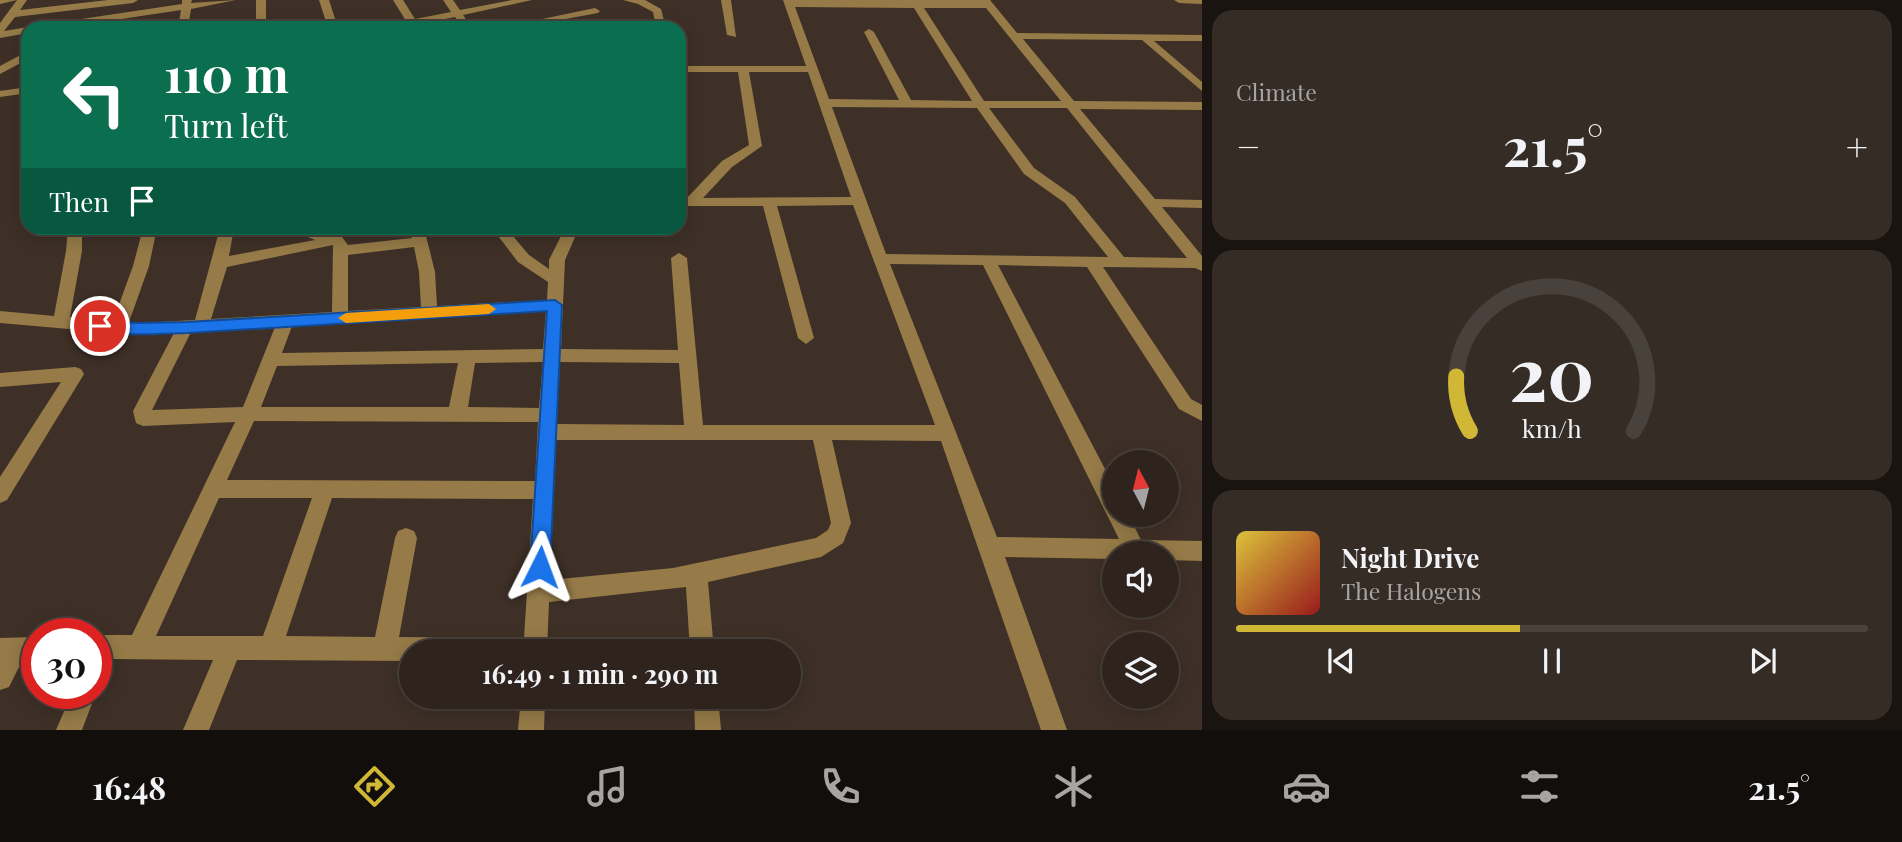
<!DOCTYPE html>
<meta charset="utf-8">
<style>
body{margin:0;font-family:"Playfair Display",serif;background:#362c26;color:#f1f3f6;height:100vh;display:flex;flex-direction:column;font-size:26px;white-space:nowrap}
*{box-sizing:border-box;margin:0}
p{font-size:23px;color:#a7a4a4}
.icon{flex:none;width:38px;height:38px;fill:none;stroke:currentColor;stroke-width:2;stroke-linecap:round;stroke-linejoin:round}
.map{position:relative;flex:1;overflow:hidden}
.drawer{display:flex;flex-direction:column;gap:10px;padding:10px;background:#191410;width:700px}
.drawer>*{flex:none}
.guide{position:absolute;left:21px;top:21px;width:665px;height:214px;border-radius:21px;box-shadow:0 4px 18px #0003,0 0 0 2px #49413b;background:#0b6e4f;color:#fff;overflow:hidden}
.needle{width:46px;rotate:353deg}
.fabs{position:absolute;left:1102px;top:450px;display:grid;gap:14px}
.fabs a{display:grid;place-items:center;width:77px;height:77px;border-radius:50%;background:#2e241d;box-shadow:0 4px 18px #0003,0 0 0 2px #49413b;font-size:35px}
.speed{position:absolute;left:21px;top:618px;display:flex;gap:14px;font-size:35px;font-weight:700;text-align:center}
.speed>*{display:grid;place-content:center;width:91px;height:91px;border-radius:50%;background:#2e241d;box-shadow:0 4px 18px #0003,0 0 0 2px #49413b;line-height:1}
.speed .limit{border:10px solid #d22;background:#fff;color:#111}
.pin{position:absolute;display:grid;place-items:center;width:60px;height:60px;color:#fff;margin:-30px;border:4px solid #fff;border-radius:50%;box-shadow:0 2px 7px #0007}
.me{position:absolute;width:77px;margin:-38px;rotate:3deg;stroke-linejoin:round;filter:drop-shadow(0 0 5px #0008)}
.turn{display:flex;align-items:center;gap:24px;height:147px;padding:0 28px;font-size:32px}
.turn .icon{width:91px;height:91px;stroke-width:2.5}
.turn b{display:block;font-size:49px;line-height:60px}
.then{display:flex;align-items:center;height:66px;padding:0 28px;background:#0003;gap:14px;font-size:26px}
.big{font-size:52px;font-weight:700;line-height:1.1}
.drawer .widget{flex:1;display:flex;flex-direction:column;justify-content:center;gap:10px;min-width:0;padding:0 24px;border-radius:21px;background:#362c26}
.drawer .dial{align-items:center;gap:0}
.dial svg{height:182px;overflow:visible;fill:none;stroke:#49413b;stroke-width:7;stroke-linecap:round;text-anchor:middle}
.dial text{fill:#f1f3f6;stroke:none}
.song{display:flex;align-items:center;gap:21px}
.cover{width:84px;height:84px;border-radius:10px;background:linear-gradient(135deg,hsl(50 70% 55%),hsl(0 70% 35%))}
.played{height:7px;border-radius:4px;background:linear-gradient(90deg,#d1b736 45%,#49413b 45%)}
.keys{display:flex;justify-content:space-around;direction:ltr}
.heat{display:flex;justify-content:space-between;align-items:center;font-size:38px;direction:ltr}
.trip{position:absolute;left:399px;top:639px;width:402px;height:70px;border-radius:35px;background:#2e241d;box-shadow:0 4px 18px #0003,0 0 0 2px #49413b;font-weight:700;line-height:70px;text-align:center}
.dock{display:flex;height:112px;justify-content:space-around;align-items:center;background:#120e0c;color:#a7a4a4}
.dock .icon{width:49px;height:49px}
.dock .on{color:#d1b736}
.dock b{font-size:32px;color:#f1f3f6}
main{display:flex;flex:1;min-height:0}
.map>svg:first-child{display:block}
</style>
<main>
<div class="map">
<svg width="1202" height="730" viewBox="0 0 1202 730">
<rect width="100%" height="100%" fill="#3e3027"/>
<g fill="none" stroke-linecap="round" stroke-linejoin="round">
<g fill="#967b48" fill-rule="evenodd">
<path d="M0,0H17L0,4Z"/>
<path d="M17,0H27L20,10L108,0H138L133,3L15,17L4,31L28,27L32,28H28V33L0,38V23Z"/>
<path d="M182,0H192L191,3L236,0L191,9L188,28H178L181,10L62,28H36L41,25L182,4Z"/>
<rect x="256" y="0" width="10" height="28"/>
<path d="M319,0H329L338,28H328Z"/>
<path d="M393,0H403L415,19L451,12L443,0H453L460,10L512,0H532L463,15L472,28H462L455,17L419,24L421,28H379L406,21Z"/>
<path d="M623,0H645L661,9L666,28H656L653,12L638,4Z"/>
<path d="M721,0H731L736,37L727,35Z"/>
<path d="M783,0H990L1017,33L1202,35V41H1154L1202,82V91L1142,40L1023,39L1074,101L1202,102V110L1080,109L1155,199L1202,200V208L1162,207L1202,256V271L1195,268L1103,267L1191,399L1202,405V421L1179,409L1087,267L998,265L1115,488V514H1128L1141,540L1202,541V561L1167,560V553H1115V559L1005,557L1067,730H1041L941,441L832,440L851,523L843,543L821,557L708,582L714,651H690L686,587L549,602L547,651H411V661L237,660L209,730H183L213,660L110,659L104,672L96,676V635H132L235,422L143,426L136,423L133,411L174,333L138,335L0,323V311L54,316L66,251L68,228H82V251L70,317L113,321L133,266L143,228H157L149,266L129,322L138,323L195,320L220,228H234L229,256L315,240L308,237L305,228H319L320,231L342,237L348,245L412,238L410,228H424L435,272L437,306L547,300L548,282L518,262L492,228H506L529,255L549,269V260L565,228H579L565,260L561,349L678,350L671,258L679,253L687,258L703,425H935L853,205L777,206L814,338L806,344L798,338L763,206H679V198H687L722,161L749,145L738,72H679V66H806ZM795,7L914,8L972,101L911,100L874,32L869,29L864,32L899,100L829,99ZM924,8H986L1061,101H984ZM749,72H808L851,197L703,198L732,167L762,146ZM832,107L977,108L1024,174L1065,203L1108,257L886,254ZM989,108H1067L1187,258L1124,257L1075,197L1034,168ZM333,245L332,312L211,319L227,267ZM414,247L419,272L421,307L348,311V255ZM890,264L983,265L1119,539L997,537ZM546,311L543,349L282,353L292,326ZM275,327L243,407L152,410L191,332ZM543,362L539,408L468,407L475,363ZM560,362L679,363L684,425L557,424ZM458,363L449,407H261L277,366ZM254,421L538,422L535,481L227,480ZM556,440H813L831,523L828,530L816,538L673,568L550,580ZM219,498H312L263,636H156ZM332,498L533,499L524,638L399,637L417,538L414,531L406,528L398,531L395,538L375,637L286,636Z"/>
<path d="M1174,0H1202V4L1179,3Z"/>
<path d="M595,8L600,11L598,13L528,26L523,23Z"/>
<path d="M28,51V59L0,74V66Z"/>
<path d="M28,87V93L0,97V91Z"/>
<path d="M75,367L81,369L84,374L81,379L7,500L0,503V477L61,382L0,387V373Z"/>
<path d="M37,637V661H22L9,687L0,690V638Z"/>
<path d="M72,693H96L82,730H56Z"/>
<path d="M521,696H545L544,730H518Z"/>
<path d="M694,696H718L721,730H695Z"/>
</g>
</g>
<path fill="#1a73e8" stroke="#114b97" stroke-width="2" d="M555,300L562,305L550,567L547,573L540,576L533,573L530,567L547,311L187,333C168,333 103,339 92,326L100,320L138,323L187,322Z"/>
<path fill="#f59e0b" d="M489,304L496,309L489,314L346,323L338,318L346,313Z"/>
</svg>
<div class="fabs">
<a><svg class="needle" viewBox="-14 -14 28 28"><path d="M0-13l5 13h-10z" fill="#e53935"/><path d="M0 13l5-13h-10z" fill="#a7a4a4"/></svg></a>
<a><svg class="icon" aria-label="sound" viewBox="0 0 24 24"><path d="M4 9h4l5-4v14l-5-4H4zM17 9q2 3 0 6"/></svg></a>
<a><svg class="icon" aria-label="layers" viewBox="0 0 24 24"><path d="M12 4l9 5-9 5-9-5zM3 14l9 5 9-5"/></svg></a>
</div>
<div class="speed"><div class="limit">30</div></div>
<div class="pin" style="left:100px;top:326px;background:#d93025"><svg class="icon" aria-label="arrive" viewBox="0 0 24 24"><path d="M6 21V4h12l-3 4 3 4H6"/></svg></div>
<svg class="me" style="left:540px;top:567px" viewBox="-20 -20 40 40"><path d="M0-17L14 15 0 8-14 15z" fill="#1a73e8" stroke="#fff" stroke-width="4"/></svg>
<div class="trip">16:49 · 1 min · 290 m</div>
<div class="guide">
<div class="turn"><svg class="icon" aria-label="left" viewBox="0 0 24 24"><path d="M17 20v-9H6M10 6l-5 5 5 5"/></svg><div><b>110 m</b>Turn left</div></div>
<div class="then">Then<svg class="icon" aria-label="arrive" viewBox="0 0 24 24"><path d="M6 21V4h12l-3 4 3 4H6"/></svg></div>
</div>
</div>
<section class="drawer">
<div class="widget"><p>Climate</p>
<div class="heat"><a>−</a><b class="big">21.5°</b><a>+</a></div>
</div>
<div class="widget dial"><svg viewBox="0 0 100 80">
<path d="M14 69A42 42 0 1 1 86 69"/>
<path d="M14 69A42 42 0 0 1 8 45" stroke="#d1b736"/>
<text x="50" y="56" font-size="32" font-weight="700">20</text>
<text x="50" y="72" font-size="11">km/h</text>
</svg></div>
<div class="widget">
<div class="song"><i class="cover"></i><div><b>Night Drive</b><p>The Halogens</p></div></div>
<div class="played"></div>
<div class="keys"><svg class="icon" aria-label="previous" viewBox="0 0 24 24"><path d="M18 5L8 12l10 7zM5 5v14"/></svg><svg class="icon" aria-label="pause" viewBox="0 0 24 24"><path d="M8 5v14M16 5v14"/></svg><svg class="icon" aria-label="next" viewBox="0 0 24 24"><path d="M6 5l10 7-10 7zM19 5v14"/></svg></div>
</div>
</section>
</main>
<nav class="dock">
<b>16:48</b>
<svg class="icon on" aria-label="directions" viewBox="0 0 24 24"><path d="M12 3l9 9-9 9-9-9zM9 14v-3h6M13 9l2 2-2 2"/></svg>
<svg class="icon" aria-label="music" viewBox="0 0 24 24"><path d="M9 18V5l10-2v13"/><circle cx="6" cy="18" r="3"/><circle cx="16" cy="16" r="3"/></svg>
<svg class="icon" aria-label="phone" viewBox="0 0 24 24"><path d="M5 4h4l2 5-3 2q2 4 5 5l2-3 5 2v4C11 20 4 13 5 4z"/></svg>
<svg class="icon" aria-label="climate" viewBox="0 0 24 24"><path d="M12 3v18M4 7l16 10M4 17L20 7"/></svg>
<svg class="icon" aria-label="car" viewBox="0 0 24 24"><path d="M5 17H2v-5l4-1 3-4h7l3 4 3 1v5h-3M9 17h6M6 11h13"/><circle cx="7" cy="17" r="2"/><circle cx="17" cy="17" r="2"/></svg>
<svg class="icon" aria-label="filters" viewBox="0 0 24 24"><path d="M4 7h16M4 17h16"/><circle cx="9" cy="7" r="2"/><circle cx="15" cy="17" r="2"/></svg>
<b>21.5°</b>
</nav>
